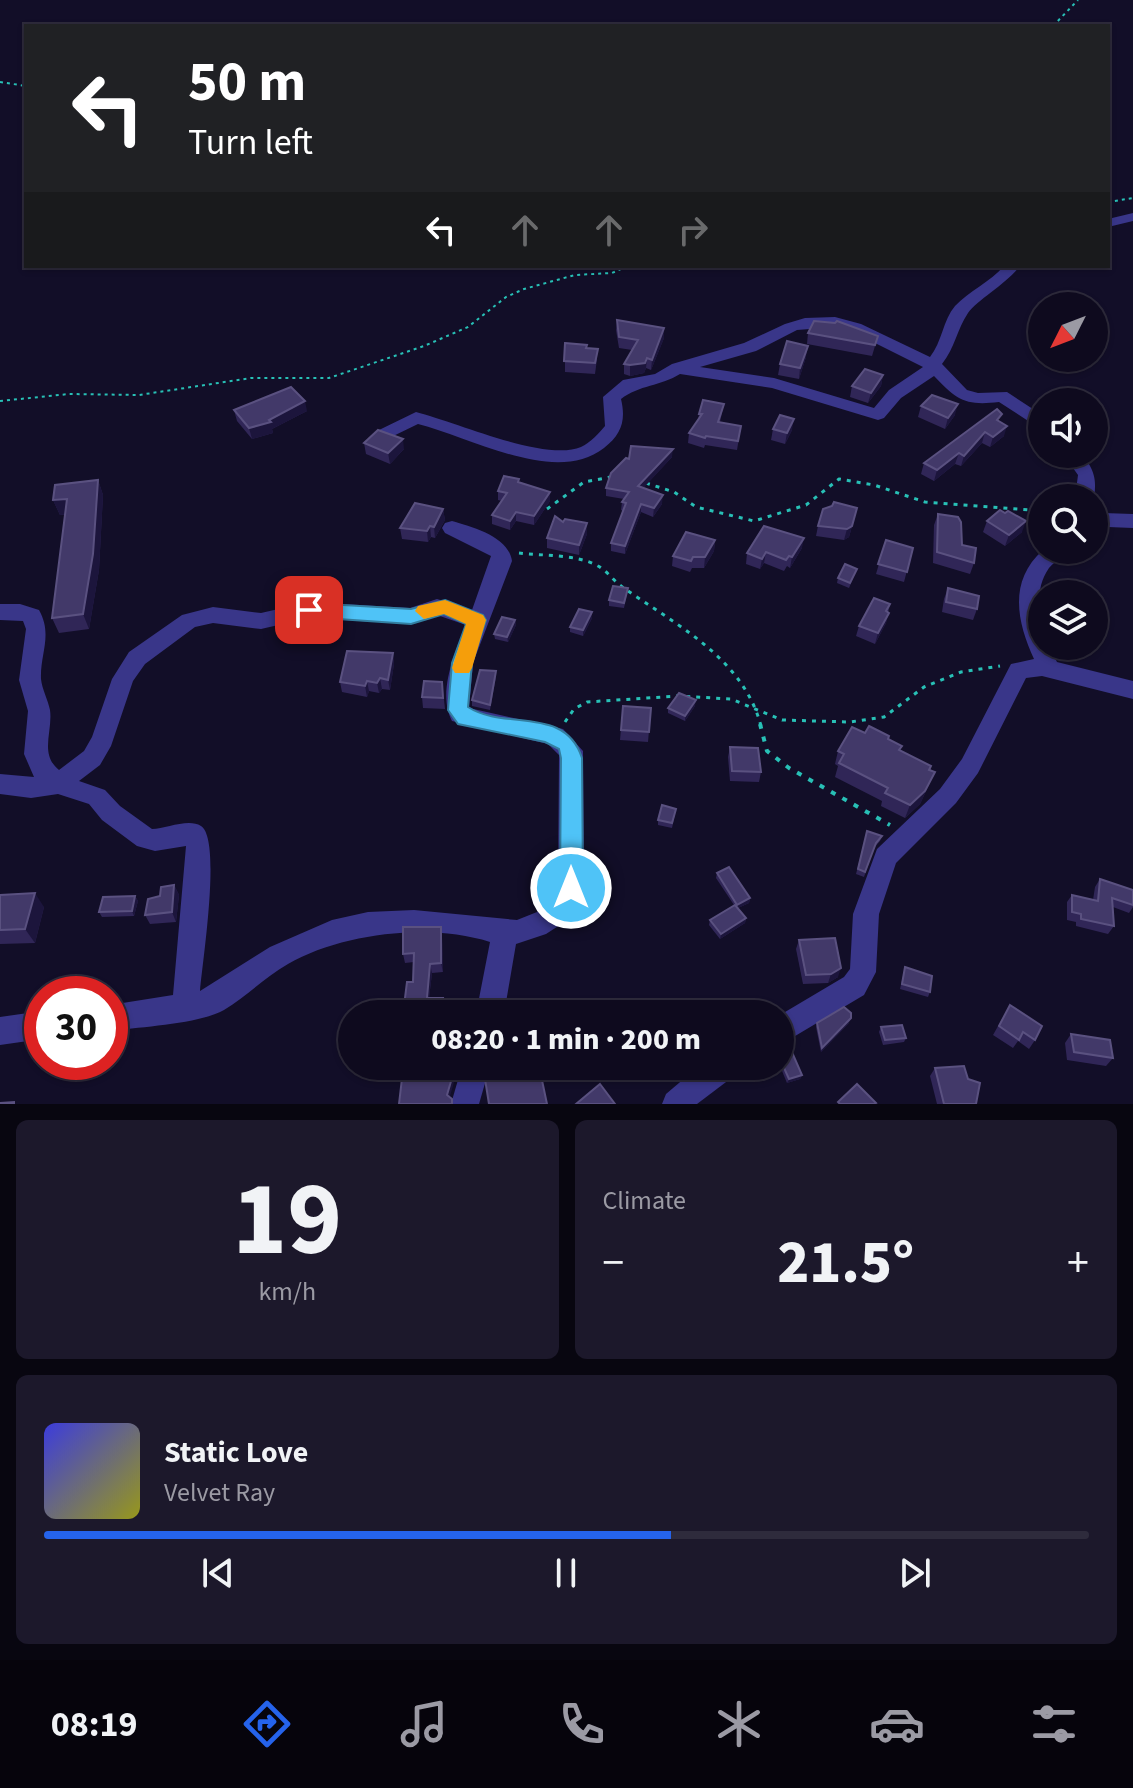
<!DOCTYPE html>
<meta charset="utf-8">
<style>
body{margin:0;font-family:"Source Sans 3",sans-serif;background:#1c182b;color:#f1f3f6;height:100vh;display:flex;flex-direction:column;font-size:30px;white-space:nowrap}
*{box-sizing:border-box;margin:0}
p{font-size:26px;color:#9b9aa4}
.icon{flex:none;width:44px;height:44px;fill:none;stroke:currentColor;stroke-width:2;stroke-linecap:round;stroke-linejoin:round}
.map{position:relative;height:1104px;overflow:hidden}
.side{display:flex;flex-direction:column;gap:16px;padding:16px;background:#080610;flex:1}
.side>*{flex:none}
.hud{position:absolute;left:24px;top:24px;width:1086px;height:244px;border-radius:0px;box-shadow:0 2px 6px #0004,0 0 0 2px #2e2b3c;background:#202124;color:#fff;overflow:hidden}
.needle{width:52px;rotate:228deg}
.fabs{position:absolute;left:1028px;top:292px;display:grid;gap:16px}
.fabs a{display:grid;place-items:center;width:80px;height:80px;border-radius:50%;background:#0e0a1e;box-shadow:0 2px 6px #0004,0 0 0 2px #2e2b3c;font-size:40px}
.speed{position:absolute;left:24px;top:976px;display:flex;gap:16px;font-size:40px;font-weight:700;text-align:center}
.speed>*{display:grid;place-content:center;width:104px;height:104px;border-radius:50%;background:#0e0a1e;box-shadow:0 2px 6px #0004,0 0 0 2px #2e2b3c;line-height:1}
.speed .limit{border:12px solid #d22;background:#fff;color:#111}
.pin{position:absolute;display:grid;place-items:center;width:68px;height:68px;color:#fff;margin:-34px;border-radius:16px;box-shadow:0 4px 12px #0006}
.me{position:absolute;width:88px;margin:-44px;rotate:0deg;stroke-linejoin:round;filter:drop-shadow(0 0 6px #0008)}
.turn{display:flex;align-items:center;gap:28px;height:168px;padding:0 32px;font-size:36px}
.turn .icon{width:104px;height:104px;stroke-width:2.5}
.turn b{display:block;font-size:56px;line-height:68px}
.lanes{display:flex;align-items:center;height:76px;padding:0 32px;background:#0003;justify-content:center;gap:40px;direction:ltr}
.lanes .off{opacity:.35}
.big{font-size:60px;font-weight:800;line-height:1.1}
.side .card{flex:1;display:flex;flex-direction:column;justify-content:center;gap:12px;min-width:0;padding:0 28px;border-radius:12px;background:#1c182b}
.side .dial{align-items:center;gap:0}
.dial b{font-size:104px;line-height:1}
.song{display:flex;align-items:center;gap:24px}
.cover{width:96px;height:96px;border-radius:12px;background:linear-gradient(135deg,hsl(240 70% 55%),hsl(60 70% 35%))}
.played{height:8px;border-radius:4px;background:linear-gradient(90deg,#2563eb 60%,#2e2b3c 60%)}
.keys{display:flex;justify-content:space-around;direction:ltr}
.heat{display:flex;justify-content:space-between;align-items:center;font-size:44px;direction:ltr}
.side .tiles{flex:1;display:grid;gap:16px;grid-template-columns:1fr 1fr}
.card:last-child{grid-column:span 2}
.trip{position:absolute;left:338px;top:1000px;width:456px;height:80px;border-radius:40px;background:#0e0a1e;box-shadow:0 2px 6px #0004,0 0 0 2px #2e2b3c;font-weight:800;line-height:80px;text-align:center}
.dock{display:flex;height:128px;justify-content:space-around;align-items:center;background:#06040c;color:#9b9aa4}
.dock .icon{width:56px;height:56px}
.dock .active{color:#2563eb}
.dock b{font-size:36px;color:#f1f3f6}
.map>svg:first-child{display:block}
</style>
<div class="map">
<svg width="1133" height="1104" viewBox="0 0 1133 1104">
<rect width="100%" height="100%" fill="#120e28"/>
<g fill="none" stroke-linecap="round" stroke-linejoin="round">
<g stroke="#28c0b6" stroke-width="2" stroke-dasharray="3 4" stroke-linecap="butt">
<path d="M1053,26L1078,0"/>
<path d="M0,82L26,86"/>
<path d="M1108,202L1133,198"/>
<path d="M0,401L69,394L139,395L251,378H329L424,346L468,327L506,297L524,289L575,275L612,273L628,266"/>
</g>
<g stroke="#28c0b6" stroke-width="3" stroke-dasharray="4 6" stroke-linecap="butt">
<path d="M646,483L674,492L696,507L754,521L806,505L839,479L874,485L925,502L1042,511"/>
<path d="M547,509L584,482L611,477"/>
<path d="M519,553C543,556 577,554 598,566C606,570 613,580 621,586C674,624 743,657 761,726"/>
<path d="M565,722L574,709L587,702L678,696L731,699L782,720L850,722L884,717L924,687L961,672L1000,666"/>
</g>
<path stroke="#28c0b6" stroke-width="4" stroke-dasharray="5 8" stroke-linecap="butt" d="M760,724L767,751L789,768L890,825"/>
<g fill="#393689" fill-rule="evenodd">
<path d="M1133,213V221L1108,227V219Z"/>
<path d="M1004,266H1020C1005,285 978,299 968,313C957,329 955,348 942,364L967,390L978,393L1007,392L1042,415V430L999,402C965,406 957,400 934,376L901,398L884,418L878,420L772,388L680,374C661,386 639,385 621,399C626,420 622,434 604,448C555,486 471,437 418,424L385,440L376,434L379,430L416,412C456,422 545,462 581,447C590,443 599,433 605,426L603,397L623,380L655,374L672,364L744,343L785,324L805,318L835,317L861,324L930,357C942,342 943,320 955,306C969,291 990,282 1004,266ZM835,327L849,330L923,367L889,390L874,408L774,378L700,367L756,351L797,330Z"/>
<path d="M1063,454H1082C1094,470 1097,478 1094,499L1075,498L1078,475Z"/>
<path d="M1103,513L1133,514V528L1108,527L1094,535V517Z"/>
<path d="M452,521C473,527 509,537 512,561L473,663L469,708L563,729L583,751L584,888L563,923L546,934L516,944L504,1014H476L490,942C429,923 343,933 288,964C265,977 246,997 224,1010C200,1024 139,1027 110,1031V1005L173,995L186,846L155,851L137,846L102,820L89,804L58,794L31,798L0,794V774L34,777L24,754L28,711L19,680L26,629L23,621L0,620V604H20L39,610C53,635 40,653 41,679C42,689 48,700 50,710C53,731 39,754 59,770L84,751L92,737L112,679L129,652L182,615L213,607L261,613L309,602L410,608L437,599L472,610L491,556L445,533L442,528L445,523ZM437,615L466,625C455,652 437,693 452,721L548,744L559,755L558,890L537,912L517,920L414,910L368,912L332,920L270,947L200,991C202,964 222,839 201,826C188,818 166,829 152,829L120,806L105,790L79,781L100,765L111,746L133,681L145,664L195,627L213,623L261,629L309,618L411,624Z"/>
<path d="M1043,550H1068C1063,557 1055,561 1049,568C1032,592 1042,620 1042,646H1049L1057,662L1133,681V699L1042,676L1026,678L978,773L956,803L896,863L879,914L876,972L864,995L780,1045V1015L844,977L850,969L853,914L877,849L940,789L962,759L1011,664L1034,659C1017,622 1008,581 1043,550Z"/>
<path d="M42,1011V1039L0,1045V1017Z"/>
<path d="M462,1066H490L479,1104H451Z"/>
<path d="M699,1066H738L734,1076L697,1104H662L666,1094Z"/>
</g>
</g>
<g fill="#302657">
<path d="M617,320L664,328V338L651,370L646,368L644,373L630,376L624,374V364L632,350L619,348L616,330Z"/>
<path d="M808,333L878,336L872,356L807,344Z"/>
<path d="M565,343L587,348L597,359L595,374L565,372Z"/>
<path d="M806,357L799,379L778,375L780,364Z"/>
<path d="M883,375L881,386L868,403L850,397L852,386Z"/>
<path d="M724,404L720,422L741,426L737,450L705,445L704,448L688,443L689,433L698,420L699,414Z"/>
<path d="M921,406L955,415L945,429L918,417Z"/>
<path d="M234,410L307,411L272,429L273,433L252,439L237,421Z"/>
<path d="M999,421L1004,436L990,447L982,443L961,466L955,464L934,481L921,474L924,463Z"/>
<path d="M773,429L792,430L785,444L771,440Z"/>
<path d="M364,443L404,449L390,464L366,454Z"/>
<path d="M672,457L643,488L662,504L653,517L641,512L625,554L611,551V543L623,511L621,510L622,502L624,499L606,496V488L629,459Z"/>
<path d="M98,480L103,495L99,570L89,629L59,633L52,618L65,515H60L53,500Z"/>
<path d="M519,482L550,492V501L534,525L516,521L510,530L492,524V515L502,501L498,500V491Z"/>
<path d="M857,508L849,537L844,540L816,536L818,526Z"/>
<path d="M443,509L445,520L435,538L431,537L428,542L402,539L400,528Z"/>
<path d="M938,514L974,563L970,574L933,563L934,525Z"/>
<path d="M987,521L1022,532L1005,546L983,532Z"/>
<path d="M563,522L587,534L579,555L547,548V538Z"/>
<path d="M715,540L714,551L704,568H692L690,572L672,566L673,556Z"/>
<path d="M886,540L913,548L904,582L876,574Z"/>
<path d="M802,548L790,568L787,566L784,571L764,563L760,569L746,564L747,553Z"/>
<path d="M857,569L849,588L837,583L838,578Z"/>
<path d="M628,588L624,608L609,606V600Z"/>
<path d="M948,588L977,609L973,620L942,612L944,599Z"/>
<path d="M890,604L886,623L875,644L856,636L859,626Z"/>
<path d="M592,618L583,636L570,632V627Z"/>
<path d="M515,620L516,625L508,642L495,639L494,634Z"/>
<path d="M393,653L394,664L390,690L382,689L379,693L369,691L367,697L342,692L340,682Z"/>
<path d="M496,676L490,710L472,706V700Z"/>
<path d="M442,682L445,709L423,708L422,697Z"/>
<path d="M623,706L651,708L648,742L620,740Z"/>
<path d="M695,706L685,721L668,713V708Z"/>
<path d="M865,733L888,740L902,746L900,750L935,772L920,804L905,818L881,806L882,801L835,777L838,766L835,764L838,751Z"/>
<path d="M730,747L761,772L759,782L730,781L728,757Z"/>
<path d="M675,814L672,828L658,825V820Z"/>
<path d="M867,831L882,836L880,841L874,848L864,877L856,874Z"/>
<path d="M717,873L750,898L749,903L738,908L746,918L745,923L720,939L709,925L710,920L734,905L716,878Z"/>
<path d="M1100,879L1133,890V907L1129,913L1113,907L1114,926L1108,934L1076,926V922L1067,920V902L1072,895L1093,900L1095,887Z"/>
<path d="M174,885L179,895L176,922L150,924L145,915Z"/>
<path d="M0,895L44,907L35,943L0,944Z"/>
<path d="M135,896L138,901L134,916L102,917L99,912Z"/>
<path d="M442,936L443,972L432,973L429,998H443L444,1014H403L413,982L414,962L405,963L403,954Z"/>
<path d="M799,940L838,977L828,983L803,984L796,949Z"/>
<path d="M905,967L930,992L928,997L900,989Z"/>
<path d="M1010,1005L1035,1040L1029,1049L1018,1041L1013,1048L993,1035Z"/>
<path d="M817,1023H849L821,1052L816,1027Z"/>
<path d="M881,1027L906,1038L904,1042L883,1045L879,1032Z"/>
<path d="M1071,1034L1113,1058L1106,1066L1067,1060L1065,1043Z"/>
<path d="M780,1053L802,1075L800,1079L787,1083L780,1066Z"/>
<path d="M935,1068L968,1079L976,1104H937L930,1076Z"/>
</g>
<g fill="#1c153c">
<path d="M664,328V338L651,370L652,360Z"/>
<path d="M808,346L806,357L799,379L800,368Z"/>
<path d="M647,358L646,368L644,373L630,376V365Z"/>
<path d="M883,375L881,386L868,403L871,393Z"/>
<path d="M305,401L307,411L272,429L273,433L252,439L249,428Z"/>
<path d="M958,404L955,415L945,429L948,418Z"/>
<path d="M794,419L792,430L785,444L787,433Z"/>
<path d="M1007,426L1004,436L990,447L993,437Z"/>
<path d="M985,432L982,443L961,466L964,456Z"/>
<path d="M403,439L404,449L390,464L388,453Z"/>
<path d="M673,449L672,457L637,495L638,486Z"/>
<path d="M959,453L955,464L934,481L937,470Z"/>
<path d="M98,480L103,495L99,570L89,629L83,614Z"/>
<path d="M550,492V501L534,525V516Z"/>
<path d="M663,495L662,504L653,517L654,508Z"/>
<path d="M67,499L73,514L60,515L53,500Z"/>
<path d="M641,504V512L625,554V546Z"/>
<path d="M857,508L849,537L844,540L847,529Z"/>
<path d="M443,509L445,520L435,538L434,527Z"/>
<path d="M516,512V521L510,530V521Z"/>
<path d="M1026,521L1022,532L1005,546L1009,535Z"/>
<path d="M587,523V534L579,555V545Z"/>
<path d="M430,526L431,537L428,542L427,531Z"/>
<path d="M804,538L802,548L790,568L792,557Z"/>
<path d="M715,540L714,551L704,568L705,557Z"/>
<path d="M766,552L764,563L760,569L762,559Z"/>
<path d="M592,612V618L583,636V630Z"/>
<path d="M889,613L886,623L875,644L878,633Z"/>
<path d="M515,620L516,625L508,642L507,637Z"/>
<path d="M393,653L394,664L390,690L388,680Z"/>
<path d="M496,671V676L490,710V705Z"/>
<path d="M380,678L382,689L379,693L377,683Z"/>
<path d="M367,681L369,691L367,697L365,686Z"/>
<path d="M696,700L695,706L685,721V716Z"/>
<path d="M935,772L920,804L905,818L910,805Z"/>
<path d="M174,885L179,895L176,922L172,912Z"/>
<path d="M35,893L44,907L35,943L25,929Z"/>
<path d="M135,896L138,901L134,916L132,911Z"/>
<path d="M750,898L749,903L736,909L737,905Z"/>
<path d="M746,918L745,923L720,939L721,934Z"/>
<path d="M441,927L442,936L443,972L441,963Z"/>
<path d="M430,964L432,973L428,1007L427,998Z"/>
<path d="M841,968L838,977L828,983L831,974Z"/>
<path d="M851,1018L849,1023L821,1052L822,1048Z"/>
<path d="M454,1071L455,1079L448,1103L447,1095Z"/>
<path d="M802,1075L800,1079L787,1083L789,1079Z"/>
</g>
<g fill="#423969" stroke="#5a5180" stroke-width="2">
<path d="M617,320L664,328L652,360L647,358L645,363L630,365L624,364L638,340L619,337Z"/>
<path d="M814,321L835,323L837,321L878,336L875,345L808,333Z"/>
<path d="M787,341L808,346L800,368L780,364Z"/>
<path d="M565,343L587,345L586,348L598,349L595,363L564,361Z"/>
<path d="M865,369L883,375L871,393L852,386Z"/>
<path d="M291,387L305,401L269,420L271,422L249,428L234,410Z"/>
<path d="M932,395L958,404L948,418L921,406Z"/>
<path d="M703,400L724,404L718,422L741,426L738,441L706,436L705,438L689,433L702,414H699Z"/>
<path d="M997,409L1002,414L997,420L1007,426L993,437L985,432L964,456L959,453L937,470L924,463Z"/>
<path d="M780,415L794,419L787,433L773,429Z"/>
<path d="M378,430L403,439L388,453L364,443Z"/>
<path d="M631,446L673,449L638,486L663,495L654,508L641,504L625,546L611,543L626,503L622,502L629,492L606,488L611,473L626,458L629,459Z"/>
<path d="M504,476L519,479L518,482L550,492L534,516L516,512L510,521L492,515L507,493L498,491Z"/>
<path d="M98,480L93,554L83,614L52,618L67,499L53,500L55,485Z"/>
<path d="M834,502L857,508L852,526L847,529L818,526L823,509L832,506Z"/>
<path d="M415,503L443,509L434,527L430,526L427,531L400,528Z"/>
<path d="M1000,510L1005,513L1008,511L1026,521L1009,535L987,521Z"/>
<path d="M938,514L958,517L961,522L962,545L976,548L974,563L937,552Z"/>
<path d="M555,516L563,522L565,519L587,523L579,545L547,538Z"/>
<path d="M764,526L804,538L792,557L789,556L786,560L766,552L762,559L747,553Z"/>
<path d="M686,532L715,540L705,557H693L691,561L673,556Z"/>
<path d="M886,540L913,548L907,572L878,564Z"/>
<path d="M845,564L857,569L850,583L838,578Z"/>
<path d="M613,586L628,588L624,603L609,600Z"/>
<path d="M948,588L979,596L977,609L946,602Z"/>
<path d="M874,598L890,604L886,611L889,613L878,633L859,626Z"/>
<path d="M579,609L592,612L583,630L570,627Z"/>
<path d="M502,617L515,620L507,637L494,634Z"/>
<path d="M347,651L393,653L388,680L380,678L377,683L367,681L365,686L340,682Z"/>
<path d="M480,670L496,671L490,705L472,700Z"/>
<path d="M424,681L442,682L443,698L422,697Z"/>
<path d="M679,693L696,700L685,716L668,708Z"/>
<path d="M623,706L651,708L649,732L621,730Z"/>
<path d="M869,726L889,736L888,739L902,746L899,750L931,766L929,770L935,772L925,791L910,805L885,793L888,788L839,763L844,754L838,751L852,727L865,733Z"/>
<path d="M730,747L758,748L761,772L732,771Z"/>
<path d="M662,805L676,809L672,823L658,820Z"/>
<path d="M867,831L882,836L876,843L865,872L858,869Z"/>
<path d="M729,867L750,898L737,905L717,873Z"/>
<path d="M1100,879L1133,890V905L1112,898L1114,926L1081,919V914L1072,912V895L1098,901Z"/>
<path d="M174,885L172,912L145,915L148,899L160,896L161,887Z"/>
<path d="M35,893L25,929L0,930V895Z"/>
<path d="M135,896L132,911L99,912L103,897Z"/>
<path d="M735,905L746,918L721,934L710,920Z"/>
<path d="M403,927H441V963L430,964L427,998H443L441,1014H403L407,982H413L414,953L403,954Z"/>
<path d="M835,938L841,968L831,974L806,975L799,940Z"/>
<path d="M905,967L932,976L930,992L902,984Z"/>
<path d="M1010,1005L1042,1026L1035,1040L1023,1032L1019,1040L999,1026Z"/>
<path d="M844,1007L851,1013V1018L822,1048L817,1023Z"/>
<path d="M902,1025L906,1038L885,1040L881,1027Z"/>
<path d="M1071,1034L1110,1040L1113,1058L1074,1052Z"/>
<path d="M791,1050L802,1075L789,1079L780,1059V1053Z"/>
<path d="M539,1066L547,1104H489L485,1079Z"/>
<path d="M964,1066L968,1079L980,1083L976,1104H944L935,1068Z"/>
<path d="M403,1070L454,1071L447,1095L452,1099V1104H399Z"/>
<path d="M600,1084L615,1104H576Z"/>
<path d="M857,1084L876,1103L874,1104H840L838,1102Z"/>
<path d="M14,1102V1104H0V1103Z"/>
</g>
<path fill="#4fc3f7" stroke="#337fa1" stroke-width="2" d="M445,600L483,615L486,620L472,663L468,707C505,731 565,705 582,758L583,888L579,895L571,898L563,895L560,888L561,758L559,749L545,742L458,724L448,710L452,663L466,624L444,614L411,624L309,617L300,610L309,603L411,609Z"/>
<path fill="#f59e0b" d="M445,600L483,615L486,620L472,668L469,673H455L452,668L466,624L444,614L424,619L415,611L418,606Z"/>
</svg>
<div class="fabs">
<a><svg class="needle" viewBox="-14 -14 28 28"><path d="M0-13l5 13h-10z" fill="#e53935"/><path d="M0 13l5-13h-10z" fill="#9b9aa4"/></svg></a>
<a><svg class="icon" aria-label="sound" viewBox="0 0 24 24"><path d="M4 9h4l5-4v14l-5-4H4zM17 9q2 3 0 6"/></svg></a>
<a><svg class="icon" aria-label="search" viewBox="0 0 24 24"><circle cx="10" cy="10" r="6"/><path d="M15 15l6 6"/></svg></a>
<a><svg class="icon" aria-label="layers" viewBox="0 0 24 24"><path d="M12 4l9 5-9 5-9-5zM3 14l9 5 9-5"/></svg></a>
</div>
<div class="speed"><div class="limit">30</div></div>
<div class="pin" style="left:309px;top:610px;background:#d93025"><svg class="icon" aria-label="arrive" viewBox="0 0 24 24"><path d="M6 21V4h12l-3 4 3 4H6"/></svg></div>
<svg class="me" style="left:571px;top:888px" viewBox="-20 -20 40 40"><circle r="17" fill="#4fc3f7" stroke="#fff" stroke-width="3"/><path d="M0-11L8 9 0 5-8 9z" fill="#fff"/></svg>
<div class="trip">08:20 · 1 min · 200 m</div>
<div class="hud">
<div class="turn"><svg class="icon" aria-label="left" viewBox="0 0 24 24"><path d="M17 20v-9H6M10 6l-5 5 5 5"/></svg><div><b>50 m</b>Turn left</div></div>
<div class="lanes"><svg class="icon" aria-label="left" viewBox="0 0 24 24"><path d="M17 20v-9H6M10 6l-5 5 5 5"/></svg><svg class="icon off" aria-label="ahead" viewBox="0 0 24 24"><path d="M12 20V5M6 11l6-6 6 6"/></svg><svg class="icon off" aria-label="ahead" viewBox="0 0 24 24"><path d="M12 20V5M6 11l6-6 6 6"/></svg><svg class="icon off" aria-label="right" viewBox="0 0 24 24"><path d="M7 20v-9h11M14 6l5 5-5 5"/></svg></div>
</div>
</div>
<section class="side">
<div class="tiles">
<div class="card dial"><b>19</b><p>km/h</p></div>
<div class="card"><p>Climate</p>
<div class="heat"><a>−</a><b class="big">21.5°</b><a>+</a></div>
</div>
<div class="card">
<div class="song"><i class="cover"></i><div><b>Static Love</b><p>Velvet Ray</p></div></div>
<div class="played"></div>
<div class="keys"><svg class="icon" aria-label="previous" viewBox="0 0 24 24"><path d="M18 5L8 12l10 7zM5 5v14"/></svg><svg class="icon" aria-label="pause" viewBox="0 0 24 24"><path d="M8 5v14M16 5v14"/></svg><svg class="icon" aria-label="next" viewBox="0 0 24 24"><path d="M6 5l10 7-10 7zM19 5v14"/></svg></div>
</div>
</div>
</section>
<nav class="dock">
<b>08:19</b>
<svg class="icon active" aria-label="directions" viewBox="0 0 24 24"><path d="M12 3l9 9-9 9-9-9zM9 14v-3h6M13 9l2 2-2 2"/></svg>
<svg class="icon" aria-label="music" viewBox="0 0 24 24"><path d="M9 18V5l10-2v13"/><circle cx="6" cy="18" r="3"/><circle cx="16" cy="16" r="3"/></svg>
<svg class="icon" aria-label="phone" viewBox="0 0 24 24"><path d="M5 4h4l2 5-3 2q2 4 5 5l2-3 5 2v4C11 20 4 13 5 4z"/></svg>
<svg class="icon" aria-label="climate" viewBox="0 0 24 24"><path d="M12 3v18M4 7l16 10M4 17L20 7"/></svg>
<svg class="icon" aria-label="car" viewBox="0 0 24 24"><path d="M5 17H2v-5l4-1 3-4h7l3 4 3 1v5h-3M9 17h6M6 11h13"/><circle cx="7" cy="17" r="2"/><circle cx="17" cy="17" r="2"/></svg>
<svg class="icon" aria-label="filters" viewBox="0 0 24 24"><path d="M4 7h16M4 17h16"/><circle cx="9" cy="7" r="2"/><circle cx="15" cy="17" r="2"/></svg>
</nav>
